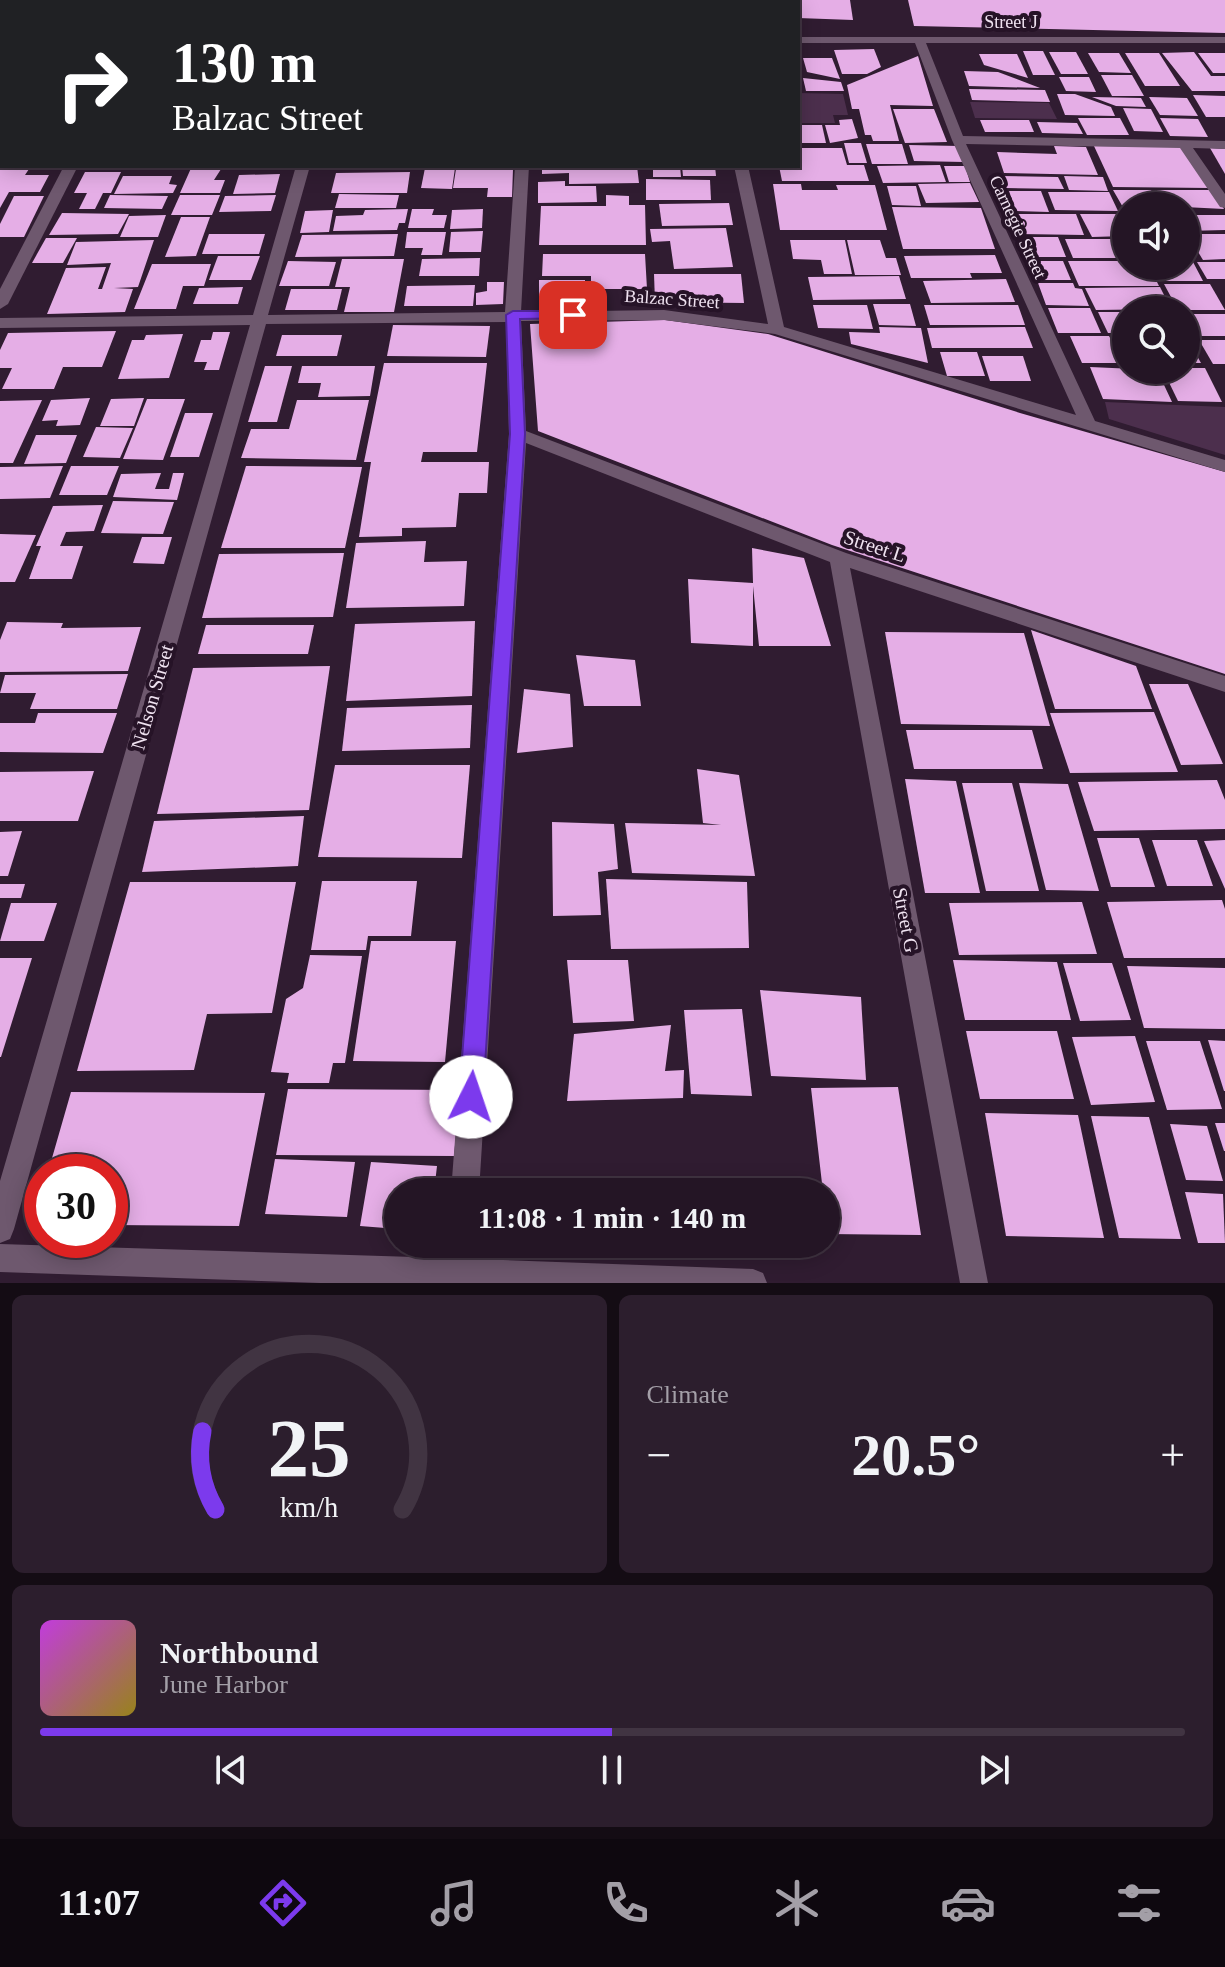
<!DOCTYPE html>
<meta charset="utf-8">
<style>
body{margin:0;font-family:"Times New Roman",serif;background:#2c1e2d;color:#f1f3f6;height:100vh;display:flex;flex-direction:column;font-size:30px;white-space:nowrap}
*{box-sizing:border-box;margin:0}
p{font-size:26px;color:#a39fa7}
.icon{flex:none;width:44px;height:44px;fill:none;stroke:currentColor;stroke-width:2;stroke-linecap:round;stroke-linejoin:round}
.map{position:relative;height:1283px;overflow:hidden}
.side{display:flex;flex-direction:column;gap:12px;padding:12px;background:#140c14;flex:1}
.side>*{flex:none}
.banner{position:absolute;left:0px;top:0px;width:800px;height:168px;box-shadow:0 4px 20px #0003,0 0 0 2px #413442;background:#202124;color:#fff;overflow:hidden}
.fabs{position:absolute;left:1112px;top:192px;display:grid;gap:16px}
.fabs a{display:grid;place-items:center;width:88px;height:88px;border-radius:50%;background:#241525;box-shadow:0 4px 20px #0003,0 0 0 2px #413442;font-size:40px}
.speed{position:absolute;left:24px;top:1154px;display:flex;gap:16px;font-size:40px;font-weight:700;text-align:center}
.speed>*{display:grid;place-content:center;width:104px;height:104px;border-radius:50%;background:#241525;box-shadow:0 4px 20px #0003,0 0 0 2px #413442;line-height:1}
.speed .limit{border:12px solid #d22;background:#fff;color:#111}
.pin{position:absolute;display:grid;place-items:center;width:68px;height:68px;color:#fff;margin:-34px;border-radius:16px;box-shadow:0 4px 12px #0006}
.me{position:absolute;width:88px;margin:-44px;rotate:4deg;stroke-linejoin:round;filter:drop-shadow(0 0 6px #0008)}
.turn{display:flex;align-items:center;gap:28px;height:168px;padding:0 40px;font-size:36px}
.turn .icon{width:104px;height:104px;stroke-width:2.5}
.turn b{display:block;font-size:56px;line-height:68px}
.big{font-size:60px;font-weight:700;line-height:1.1}
.side .card{flex:1;display:flex;flex-direction:column;justify-content:center;gap:12px;min-width:0;padding:0 28px;border-radius:12px;background:#2c1e2d}
.side .dial{align-items:center;gap:0}
.dial svg{height:208px;overflow:visible;fill:none;stroke:#413442;stroke-width:7;stroke-linecap:round;text-anchor:middle}
.dial text{fill:#f1f3f6;stroke:none}
.song{display:flex;align-items:center;gap:24px}
.cover{width:96px;height:96px;border-radius:12px;background:linear-gradient(135deg,hsl(290 70% 55%),hsl(50 70% 35%))}
.played{height:8px;border-radius:4px;background:linear-gradient(90deg,#7c3aed 50%,#413442 50%)}
.keys{display:flex;justify-content:space-around;direction:ltr}
.heat{display:flex;justify-content:space-between;align-items:center;font-size:44px;direction:ltr}
.side .tiles{flex:1;display:grid;gap:12px;grid-template-columns:1fr 1fr}
.card:last-child{grid-column:span 2}
.trip{position:absolute;left:384px;top:1178px;width:456px;height:80px;border-radius:40px;background:#241525;box-shadow:0 4px 20px #0003,0 0 0 2px #413442;font-weight:700;line-height:80px;text-align:center}
.tab-bar{display:flex;height:128px;justify-content:space-around;align-items:center;background:#0e080f;color:#a39fa7}
.tab-bar .icon{width:56px;height:56px}
.tab-bar .on{color:#7c3aed}
.tab-bar b{font-size:36px;color:#f1f3f6}
.map>svg:first-child{display:block}
</style>
<div class="map">
<svg width="1225" height="1283" viewBox="0 0 1225 1283">
<rect width="100%" height="100%" fill="#301c31"/>
<g fill="#4c2f4d">
<path d="M798,93L843,94L848,115H833L835,123H798Z"/>
<path d="M970,102L1049,103L1057,119L975,118Z"/>
<path d="M1105,402L1225,407V455L1109,419Z"/>
</g>
<g fill="#e5aee6">
<path d="M798,0H850L853,20L798,18Z"/>
<path d="M908,0H1225V33L914,26Z"/>
<path d="M874,49L881,67L867,74H842L834,50Z"/>
<path d="M1023,51H1043L1055,75H1033Z"/>
<path d="M1049,52H1076L1088,74H1061Z"/>
<path d="M1194,52L1211,76H1225V91H1192L1162,53Z"/>
<path d="M1088,53H1119L1131,73L1099,72Z"/>
<path d="M1125,53H1159L1180,86H1145Z"/>
<path d="M1198,53H1225V73H1213Z"/>
<path d="M979,54H1017L1028,78L984,65Z"/>
<path d="M918,56L933,106L890,105L899,141H873L871,135H865L859,109H852L847,85Z"/>
<path d="M803,58H832L840,79L807,72Z"/>
<path d="M964,71L998,72L1040,88L969,86Z"/>
<path d="M1101,75H1132L1144,96H1112Z"/>
<path d="M1059,77H1089L1096,92L1066,91Z"/>
<path d="M803,78L841,82L844,91H806Z"/>
<path d="M969,89L1045,90L1050,102L972,100Z"/>
<path d="M1057,94H1075L1111,107L1115,116L1065,115Z"/>
<path d="M1193,95L1225,96V117H1206Z"/>
<path d="M1092,97L1141,98L1146,107L1116,106Z"/>
<path d="M1149,97L1187,98L1198,116L1160,115Z"/>
<path d="M1123,108L1151,109L1163,132L1134,131Z"/>
<path d="M893,109H934L947,142L905,143Z"/>
<path d="M1078,118H1120L1129,135H1087Z"/>
<path d="M1160,118L1198,119L1208,137L1170,136Z"/>
<path d="M852,119L858,138L830,143L825,125H840L839,120Z"/>
<path d="M980,120H1029L1034,132H985Z"/>
<path d="M1037,122L1077,123L1083,134L1042,133Z"/>
<path d="M798,125H822L826,143H798Z"/>
<path d="M844,143H861L867,163H849Z"/>
<path d="M866,144H902L908,164H872Z"/>
<path d="M909,145L959,146L964,162L914,161Z"/>
<path d="M1054,146L1086,147L1098,175L1004,173L997,152L1057,154Z"/>
<path d="M1094,146L1186,147L1210,188L1113,187Z"/>
<path d="M798,148H842L847,165H864L869,181H782L779,166H798Z"/>
<path d="M1210,148L1225,149V174Z"/>
<path d="M940,165L946,182L883,183L877,166Z"/>
<path d="M0,166H31L25,175H49L40,192H9L0,208Z"/>
<path d="M192,166H223L214,180H225L220,193H180Z"/>
<path d="M542,166H637L639,183L569,184V173L542,174Z"/>
<path d="M653,166H680L681,177H653Z"/>
<path d="M682,166H715L716,176H683Z"/>
<path d="M944,166H965L970,182H949Z"/>
<path d="M425,168H455L452,189L421,188Z"/>
<path d="M456,169H513L512,197H487L488,188H453Z"/>
<path d="M85,172H121L111,193H103L95,209H79L87,193H74Z"/>
<path d="M410,172L407,193H331L336,173Z"/>
<path d="M280,174L275,193L233,194L239,175Z"/>
<path d="M123,176H172L169,184L177,185L173,193L114,194Z"/>
<path d="M1001,176L1058,177L1064,189L1006,188Z"/>
<path d="M1064,176L1103,177L1108,191L1069,190Z"/>
<path d="M646,179L710,180L711,200H646Z"/>
<path d="M565,181V186H596L597,202L538,203V182Z"/>
<path d="M970,183L979,202L926,203L918,184Z"/>
<path d="M773,184H801L802,190H838L836,185H875L887,230H780Z"/>
<path d="M887,186H916L921,206L892,205Z"/>
<path d="M1113,190H1151L1160,206H1126L1124,209Z"/>
<path d="M1155,190H1212L1224,209L1164,206Z"/>
<path d="M1009,191H1041L1049,212L1016,211Z"/>
<path d="M1048,192H1109L1118,211L1055,210Z"/>
<path d="M339,194L399,195L396,208H335Z"/>
<path d="M110,195L168,196L162,209L104,208Z"/>
<path d="M180,195H220L212,215H171Z"/>
<path d="M276,195L271,211L219,212L225,196Z"/>
<path d="M606,195L629,196V205H645L646,245H539L541,206H606Z"/>
<path d="M14,196H44L24,237H0V224Z"/>
<path d="M729,203L733,225L662,226L659,204Z"/>
<path d="M892,207L981,208L995,249H903Z"/>
<path d="M408,209L405,223H399L397,230L333,231L336,216L363,215L365,210Z"/>
<path d="M412,209H434L432,215H447L444,228H408Z"/>
<path d="M483,209L482,228L450,229L452,210Z"/>
<path d="M333,210L329,232L300,233L305,211Z"/>
<path d="M62,213L129,214L118,234L49,235Z"/>
<path d="M1013,214H1076L1084,235L1021,234Z"/>
<path d="M1080,214H1122L1126,221V236L1092,237Z"/>
<path d="M166,215L158,237H120L129,216Z"/>
<path d="M1186,215H1225V230L1186,231Z"/>
<path d="M181,217H210L196,256L165,257Z"/>
<path d="M726,228L733,267L674,269L670,241L652,242L650,229Z"/>
<path d="M483,231L481,252H449L451,232Z"/>
<path d="M407,232H446L442,255H421L423,248H405Z"/>
<path d="M209,234H265L259,254H202Z"/>
<path d="M398,234L394,256L295,257L302,235Z"/>
<path d="M1187,234H1225V259L1203,260Z"/>
<path d="M1015,237H1058L1066,257H1023Z"/>
<path d="M46,238H77L63,263H32Z"/>
<path d="M1065,239H1126V258H1073Z"/>
<path d="M154,240L138,287L114,288L133,289L125,312L47,314L66,268L106,267L98,289H102L111,263L67,265L76,242Z"/>
<path d="M790,240H845L852,274H824L821,260L793,259Z"/>
<path d="M847,240H880L886,258H896L901,275H855Z"/>
<path d="M543,254H645L647,289H591V276H542Z"/>
<path d="M995,255L1002,273H970L972,278H911L904,256Z"/>
<path d="M218,256H260L251,280H209Z"/>
<path d="M480,258L479,276H419L422,259Z"/>
<path d="M342,259H404L394,312H344L350,287H335Z"/>
<path d="M288,261L336,262L329,286H279Z"/>
<path d="M1026,261H1063L1071,280H1033Z"/>
<path d="M1068,261H1126V266H1149L1159,286H1079Z"/>
<path d="M1186,262H1193L1203,281H1163L1155,266H1186Z"/>
<path d="M1197,262H1225V279H1207Z"/>
<path d="M152,264H211L204,286H183L176,309H134Z"/>
<path d="M654,274H741L744,303L655,302Z"/>
<path d="M899,276L906,299L813,300L808,277Z"/>
<path d="M1006,279L1015,302L931,303L923,281Z"/>
<rect x="539" y="280" width="46" height="19"/>
<path d="M487,282H504L503,304L476,305V293L487,291Z"/>
<path d="M1038,283H1073L1075,288L1082,289L1089,306L1046,305Z"/>
<path d="M1164,284H1210L1225,310H1178Z"/>
<path d="M475,285L473,306H404L407,286Z"/>
<path d="M243,287L238,304H193L199,288Z"/>
<path d="M1160,287L1171,309L1096,310L1085,288Z"/>
<path d="M291,289H342L337,310H285Z"/>
<path d="M873,304H910L916,326L879,325Z"/>
<path d="M813,305H867L873,329L818,328Z"/>
<path d="M924,305H1018L1025,325H930Z"/>
<path d="M1048,308H1090L1101,333H1058Z"/>
<path d="M1098,312H1126V333H1108Z"/>
<path d="M1186,314H1225V336H1195Z"/>
<path d="M665,320L768,334L1020,413L1225,472V674L832,545L538,431L530,324Z"/>
<path d="M393,325L490,326L486,357L387,356Z"/>
<path d="M879,327L921,328L928,363L851,344L849,332L880,333Z"/>
<path d="M1025,327L1033,348H932L927,328Z"/>
<path d="M116,331L102,367H63L54,389H2L12,368H0V350L8,333Z"/>
<path d="M213,332H230L219,370H204L207,362H194L201,340H211Z"/>
<path d="M183,334L169,378L118,379L132,340H144L146,335Z"/>
<path d="M282,335H342L337,356H276Z"/>
<path d="M1070,336H1109L1115,347H1126V363H1082Z"/>
<path d="M1186,336L1201,363H1186Z"/>
<path d="M1199,340H1225V364H1213Z"/>
<path d="M940,352H977L985,376H947Z"/>
<path d="M982,356H1023L1031,381H990Z"/>
<path d="M384,363H487L477,452H423L421,462H489L487,493H459L456,527L402,528V536L359,537L371,462H364Z"/>
<path d="M265,366H292L277,422H248Z"/>
<path d="M302,366H375L370,396L318,397L321,383H298Z"/>
<path d="M1090,367L1157,370L1172,402L1103,399Z"/>
<path d="M1186,368H1205L1222,402L1178,401L1163,370Z"/>
<path d="M90,398L80,425L56,426L58,420L42,421L51,400Z"/>
<path d="M144,398L134,426H100L111,399Z"/>
<path d="M147,399H185L163,460L123,459Z"/>
<path d="M42,400L13,463H0V401Z"/>
<path d="M297,400H369L356,460L241,458L251,429H289Z"/>
<path d="M185,413H213L199,457H170Z"/>
<path d="M96,427L133,428L120,458L83,457Z"/>
<path d="M36,435H77L66,463L24,464Z"/>
<path d="M63,466L50,498L0,499V467Z"/>
<path d="M71,466H119L107,495H59Z"/>
<path d="M246,466L362,467L345,548H221Z"/>
<path d="M161,473L155,489H169L173,473H184L177,500L113,497L121,474Z"/>
<path d="M113,501L174,502L163,534L101,533Z"/>
<path d="M103,505L94,531L66,532L60,546H83L72,579H29L41,546H36L53,506Z"/>
<path d="M0,534L36,535L15,582H0Z"/>
<path d="M142,537H172L164,564L133,563Z"/>
<path d="M426,541L424,562L467,561L464,606L346,608L356,543Z"/>
<path d="M752,548L804,558L831,646H759L753,586V646L691,643L688,579L753,583Z"/>
<path d="M344,553L333,617L202,618L219,554Z"/>
<path d="M475,621L472,696L346,701L355,624Z"/>
<path d="M7,622L63,623L61,628L141,627L128,671L0,672V640Z"/>
<path d="M206,625H314L308,654H198Z"/>
<path d="M1031,630L1136,666L1152,709H1055Z"/>
<path d="M885,632L1024,633L1050,726L901,724Z"/>
<path d="M576,655L635,660L641,706H584Z"/>
<path d="M330,666L309,810L157,814L193,668Z"/>
<path d="M128,674L117,709H30L36,693H0L5,675Z"/>
<path d="M1149,684H1188L1223,764L1181,765Z"/>
<path d="M524,689L570,694L573,747L517,753Z"/>
<path d="M472,705L470,748L342,751L347,708Z"/>
<path d="M1154,712L1178,772L1070,773L1050,713Z"/>
<path d="M38,713H117L103,753L0,752V723H35Z"/>
<path d="M906,730H1032L1043,769H914Z"/>
<path d="M335,765H470L462,858L318,857Z"/>
<path d="M697,769L739,775L755,876L632,873L625,823L721,825L703,823Z"/>
<path d="M94,771L78,821H0V772Z"/>
<path d="M905,779L956,781L980,893H925Z"/>
<path d="M1217,780L1225,800V829L1094,831L1078,782Z"/>
<path d="M962,783H1012L1039,891H986Z"/>
<path d="M1019,783L1068,784L1099,891L1046,890Z"/>
<path d="M304,816L298,866L142,872L154,821Z"/>
<path d="M552,822L614,824L618,869L598,872L601,915L553,916Z"/>
<path d="M22,831L8,876H0V832Z"/>
<path d="M1097,838H1139L1155,887H1111Z"/>
<path d="M1152,840H1197L1213,886H1167Z"/>
<path d="M1225,840V889L1204,841Z"/>
<path d="M606,879L747,882L749,948L611,949Z"/>
<path d="M322,881H417L411,936H368L366,950H311Z"/>
<path d="M130,882H296L272,1013L207,1014L194,1070L77,1071Z"/>
<path d="M0,884H25L21,898H0Z"/>
<path d="M1222,900L1225,909V958H1124L1107,902Z"/>
<path d="M1082,902L1097,954L959,955L949,903Z"/>
<path d="M11,903H57L44,941H0Z"/>
<path d="M371,941H456L445,1062L353,1061Z"/>
<path d="M310,955L362,956L345,1063H333L329,1083H287L289,1073L271,1072L286,999L303,988Z"/>
<path d="M0,958H32L1,1057H0Z"/>
<path d="M567,960H628L634,1021L573,1023Z"/>
<path d="M953,960L1057,962L1071,1020H965Z"/>
<path d="M1063,963H1112L1131,1020L1080,1021Z"/>
<path d="M1127,966L1225,968V1029L1144,1028Z"/>
<path d="M760,990L861,997L866,1080L771,1076Z"/>
<path d="M742,1009L752,1096L691,1094L684,1010Z"/>
<path d="M671,1025L665,1071L684,1070L683,1098L567,1101L574,1034Z"/>
<path d="M966,1031H1057L1074,1099H980Z"/>
<path d="M1135,1036L1155,1102L1091,1105L1072,1037Z"/>
<path d="M1208,1040L1225,1041V1091H1224Z"/>
<path d="M1146,1041H1200L1222,1109L1167,1110Z"/>
<path d="M898,1087L921,1235L827,1234L826,1192H823L811,1088Z"/>
<path d="M288,1089L460,1090L454,1156L276,1155Z"/>
<path d="M71,1092L265,1093L239,1226L110,1225V1172H48Z"/>
<path d="M985,1113L1078,1115L1104,1238L1006,1236Z"/>
<path d="M1091,1116L1149,1117L1181,1239L1119,1238Z"/>
<path d="M1215,1123H1225V1151H1224Z"/>
<path d="M1170,1124L1207,1126L1223,1181L1186,1180Z"/>
<path d="M275,1159L355,1162L347,1217L265,1214Z"/>
<path d="M371,1162L437,1166L434,1192H398V1229L360,1226Z"/>
<path d="M1185,1192L1223,1194L1225,1243H1198Z"/>
<path d="M41,1194L42,1224H32Z"/>
</g>
<g fill="none" stroke-linecap="round" stroke-linejoin="round">
<g fill="#6e586e" fill-rule="evenodd">
<path d="M798,37H1225V43H926L963,136L1225,141V149L1193,148L1225,194V208L1220,207L1180,148L966,144L1095,421L1225,460V472L775,334L664,320L521,321L526,431L846,553L1225,676V692L850,568L988,1283H960L830,562L526,443L479,1192H451L509,434L506,322L266,324L14,1229L10,1239L0,1243V1181L250,325L0,328V318L253,315L296,166H310L268,315L505,312L515,166H529L521,312L664,310L768,324L734,166H748L784,327L1076,415L952,140L915,43H798Z"/>
<rect x="0" y="48" width="2" height="8"/>
<path d="M64,166H78L8,304L0,309V289Z"/>
<path d="M0,1244L446,1258L447,1244H475L474,1259L753,1269L763,1273L767,1283H320L0,1272Z"/>
</g>
</g>
<path fill="#7c3aed" stroke="#51269a" stroke-width="2" d="M573,311L580,315L578,318L520,319L525,434L483,1097L480,1105L471,1109L463,1105L459,1097L510,434L506,315L513,311Z"/>
<g text-anchor="middle" dominant-baseline="central" stroke-width="8" stroke-linejoin="round" paint-order="stroke">
<g font-size="18" fill="#efe2f0" stroke="#261327">
<text x="1011" y="22">Street J</text>
<text transform="translate(1018 227) rotate(65)">Carnegie Street</text>
<text transform="translate(672 299) rotate(4)">Balzac Street</text>
</g>
<g font-size="20" fill="#efe2f0" stroke="#261327">
<text transform="translate(875 546) rotate(18)">Street L</text>
<text transform="translate(152 697) rotate(-74)">Nelson Street</text>
<text transform="translate(906 920) rotate(79)">Street G</text>
</g>
</g>
</svg>
<div class="fabs">
<a><svg class="icon" aria-label="sound" viewBox="0 0 24 24"><path d="M4 9h4l5-4v14l-5-4H4zM17 9q2 3 0 6"/></svg></a>
<a><svg class="icon" aria-label="search" viewBox="0 0 24 24"><circle cx="10" cy="10" r="6"/><path d="M15 15l6 6"/></svg></a>
</div>
<div class="speed"><div class="limit">30</div></div>
<div class="pin" style="left:573px;top:315px;background:#d93025"><svg class="icon" aria-label="arrive" viewBox="0 0 24 24"><path d="M6 21V4h12l-3 4 3 4H6"/></svg></div>
<svg class="me" style="left:471px;top:1097px" viewBox="-20 -20 40 40"><circle r="19" fill="#fff"/><path d="M0-13L10 11 0 6-10 11z" fill="#7c3aed"/></svg>
<div class="trip">11:08 · 1 min · 140 m</div>
<div class="banner">
<div class="turn"><svg class="icon" aria-label="right" viewBox="0 0 24 24"><path d="M7 20v-9h11M14 6l5 5-5 5"/></svg><div><b>130 m</b>Balzac Street</div></div>
</div>
</div>
<section class="side">
<div class="tiles">
<div class="card dial"><svg viewBox="0 0 100 80">
<path d="M14 69A42 42 0 1 1 86 69"/>
<path d="M14 69A42 42 0 0 1 9 39" stroke="#7c3aed"/>
<text x="50" y="56" font-size="32" font-weight="700">25</text>
<text x="50" y="72" font-size="11">km/h</text>
</svg></div>
<div class="card"><p>Climate</p>
<div class="heat"><a>−</a><b class="big">20.5°</b><a>+</a></div>
</div>
<div class="card">
<div class="song"><i class="cover"></i><div><b>Northbound</b><p>June Harbor</p></div></div>
<div class="played"></div>
<div class="keys"><svg class="icon" aria-label="previous" viewBox="0 0 24 24"><path d="M18 5L8 12l10 7zM5 5v14"/></svg><svg class="icon" aria-label="pause" viewBox="0 0 24 24"><path d="M8 5v14M16 5v14"/></svg><svg class="icon" aria-label="next" viewBox="0 0 24 24"><path d="M6 5l10 7-10 7zM19 5v14"/></svg></div>
</div>
</div>
</section>
<nav class="tab-bar">
<b>11:07</b>
<svg class="icon on" aria-label="directions" viewBox="0 0 24 24"><path d="M12 3l9 9-9 9-9-9zM9 14v-3h6M13 9l2 2-2 2"/></svg>
<svg class="icon" aria-label="music" viewBox="0 0 24 24"><path d="M9 18V5l10-2v13"/><circle cx="6" cy="18" r="3"/><circle cx="16" cy="16" r="3"/></svg>
<svg class="icon" aria-label="phone" viewBox="0 0 24 24"><path d="M5 4h4l2 5-3 2q2 4 5 5l2-3 5 2v4C11 20 4 13 5 4z"/></svg>
<svg class="icon" aria-label="climate" viewBox="0 0 24 24"><path d="M12 3v18M4 7l16 10M4 17L20 7"/></svg>
<svg class="icon" aria-label="car" viewBox="0 0 24 24"><path d="M5 17H2v-5l4-1 3-4h7l3 4 3 1v5h-3M9 17h6M6 11h13"/><circle cx="7" cy="17" r="2"/><circle cx="17" cy="17" r="2"/></svg>
<svg class="icon" aria-label="filters" viewBox="0 0 24 24"><path d="M4 7h16M4 17h16"/><circle cx="9" cy="7" r="2"/><circle cx="15" cy="17" r="2"/></svg>
</nav>
